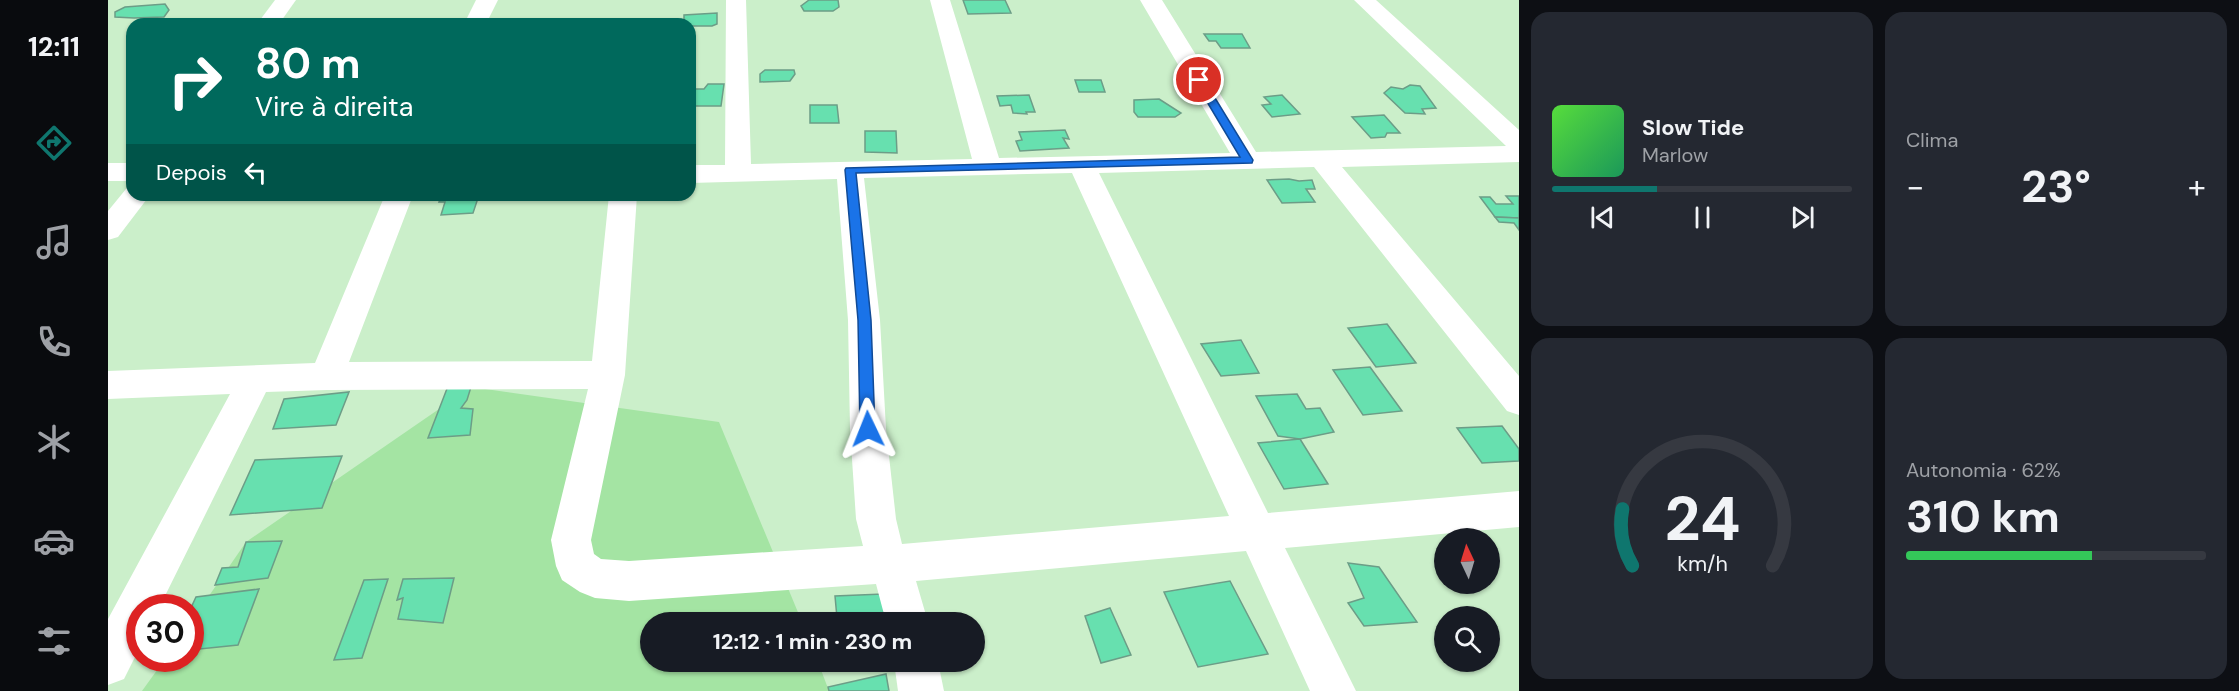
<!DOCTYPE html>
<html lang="pt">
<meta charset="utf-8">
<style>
body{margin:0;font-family:"DM Sans",sans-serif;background:#242831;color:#f1f3f6;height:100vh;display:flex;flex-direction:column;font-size:22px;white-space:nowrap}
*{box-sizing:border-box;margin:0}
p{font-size:20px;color:#9ea1a6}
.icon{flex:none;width:33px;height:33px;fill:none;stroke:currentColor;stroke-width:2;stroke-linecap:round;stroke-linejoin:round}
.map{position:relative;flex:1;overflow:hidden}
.details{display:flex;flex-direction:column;gap:12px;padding:12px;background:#0d0f14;width:720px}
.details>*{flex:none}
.hud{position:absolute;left:18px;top:18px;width:570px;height:183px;border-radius:18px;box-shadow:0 2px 4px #0004;background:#00695c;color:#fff;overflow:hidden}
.needle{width:39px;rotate:356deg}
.controls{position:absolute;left:1326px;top:528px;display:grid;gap:12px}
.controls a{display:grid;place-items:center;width:66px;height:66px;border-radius:50%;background:#171b24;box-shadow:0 2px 4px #0004;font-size:30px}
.speed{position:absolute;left:18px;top:594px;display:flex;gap:12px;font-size:30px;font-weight:700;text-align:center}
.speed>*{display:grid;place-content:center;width:78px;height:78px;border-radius:50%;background:#171b24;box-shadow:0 2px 4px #0004;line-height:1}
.speed .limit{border:9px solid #d22;background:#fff;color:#111}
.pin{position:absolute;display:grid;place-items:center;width:51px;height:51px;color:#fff;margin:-26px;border:3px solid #fff;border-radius:50%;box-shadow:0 2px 6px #0007}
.me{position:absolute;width:66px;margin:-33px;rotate:358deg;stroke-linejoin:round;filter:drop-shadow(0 0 4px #0008)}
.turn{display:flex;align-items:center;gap:21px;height:126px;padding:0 30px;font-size:27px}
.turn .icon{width:78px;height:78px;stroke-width:2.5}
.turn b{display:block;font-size:42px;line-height:51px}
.then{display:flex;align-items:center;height:57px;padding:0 30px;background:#0003;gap:12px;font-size:22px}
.big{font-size:45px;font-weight:700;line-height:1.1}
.details .widget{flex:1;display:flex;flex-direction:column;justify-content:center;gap:9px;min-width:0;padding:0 21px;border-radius:18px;background:#242831}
.details .dial{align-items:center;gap:0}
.dial svg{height:156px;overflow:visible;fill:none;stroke:#363941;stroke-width:7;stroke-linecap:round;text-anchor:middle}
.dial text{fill:#f1f3f6;stroke:none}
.song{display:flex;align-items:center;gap:18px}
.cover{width:72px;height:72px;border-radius:9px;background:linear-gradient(135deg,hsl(110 70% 55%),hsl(150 70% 35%))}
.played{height:6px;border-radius:3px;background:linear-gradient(90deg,#0f766e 35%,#363941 35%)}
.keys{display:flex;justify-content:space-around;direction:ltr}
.heat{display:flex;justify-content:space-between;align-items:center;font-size:33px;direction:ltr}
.charge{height:9px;border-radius:4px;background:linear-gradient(90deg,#34c759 62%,#363941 0)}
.details .tiles{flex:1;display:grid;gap:12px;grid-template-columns:repeat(2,1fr)}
.trip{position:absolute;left:532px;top:612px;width:345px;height:60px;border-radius:30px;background:#171b24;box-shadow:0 2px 4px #0004;font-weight:700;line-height:60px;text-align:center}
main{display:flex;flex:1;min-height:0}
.tabs{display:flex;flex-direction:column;width:108px;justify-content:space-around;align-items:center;background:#090b0e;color:#9ea1a6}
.tabs .icon{width:42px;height:42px}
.tabs .selected{color:#0f766e}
.tabs b{font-size:27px;color:#f1f3f6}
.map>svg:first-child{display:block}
</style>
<main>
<nav class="tabs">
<b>12:11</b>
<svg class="icon selected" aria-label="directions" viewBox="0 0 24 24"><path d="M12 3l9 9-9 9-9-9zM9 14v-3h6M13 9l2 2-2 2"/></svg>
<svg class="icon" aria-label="music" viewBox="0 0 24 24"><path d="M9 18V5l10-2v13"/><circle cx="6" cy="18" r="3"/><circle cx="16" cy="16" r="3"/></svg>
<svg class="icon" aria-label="phone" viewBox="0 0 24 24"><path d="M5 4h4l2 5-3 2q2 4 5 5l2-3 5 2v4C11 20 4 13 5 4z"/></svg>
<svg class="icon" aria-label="climate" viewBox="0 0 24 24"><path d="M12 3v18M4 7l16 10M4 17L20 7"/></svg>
<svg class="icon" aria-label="car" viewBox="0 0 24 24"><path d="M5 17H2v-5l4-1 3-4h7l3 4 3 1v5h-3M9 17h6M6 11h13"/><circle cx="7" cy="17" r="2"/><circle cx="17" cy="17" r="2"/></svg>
<svg class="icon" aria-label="filters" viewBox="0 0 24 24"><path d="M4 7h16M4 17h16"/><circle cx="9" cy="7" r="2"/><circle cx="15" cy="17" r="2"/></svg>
</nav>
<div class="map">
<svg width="1411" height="691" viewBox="0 0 1411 691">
<rect width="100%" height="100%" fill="#cbefca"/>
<path fill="#a4e4a3" d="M363,387L611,422L694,622H543V662H710L721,691H34L57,659L82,658L83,622L138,542Z"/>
<g fill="#67e0af" stroke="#6c9d87" stroke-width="1.5">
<path d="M701,0H730L731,7L725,11H696L693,6Z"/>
<path d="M855,0H897L903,13L860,14Z"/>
<path d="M57,4L61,10L56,17L26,18L7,17V12L17,7Z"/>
<path d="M609,13V24L604,26H582V24H576V15Z"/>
<path d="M1096,34H1134L1142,48H1113L1108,41H1101Z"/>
<path d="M657,70H686L687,74L682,81L652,82V74Z"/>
<path d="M967,80H993L997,92H971Z"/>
<path d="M600,84H616L613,106H582V89H596Z"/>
<path d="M1302,85L1312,86L1328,108L1314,109L1317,114L1297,113L1276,93L1283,87L1295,89Z"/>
<path d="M921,95L927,112H918L919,114L905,113L903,105L892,106L889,96Z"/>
<path d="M1174,95L1192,114L1164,117L1154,105L1163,104L1156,97Z"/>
<path d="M1051,99L1073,113L1067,117H1030L1026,112V100Z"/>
<path d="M702,105H729L731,123H702Z"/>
<path d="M1276,115L1292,133H1279L1277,137L1263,138L1244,117Z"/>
<path d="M957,130L961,139L955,138L961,148L912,151L908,141L914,140L911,132Z"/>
<path d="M757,131H788L789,153L757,152Z"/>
<path d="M1181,179L1191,181L1204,180L1207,189H1198L1207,202L1174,203L1159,180Z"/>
<path d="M334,195H371L365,213L333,215L337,202H331Z"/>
<path d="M1398,196H1411V218L1387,217L1372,197H1382L1388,204H1405Z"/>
<path d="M1387,217L1411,218V230L1406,223L1391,222Z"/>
<path d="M1279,324L1308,363L1268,367L1240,328Z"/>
<path d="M1133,340L1151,373L1113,376L1093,344Z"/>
<path d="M1262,367L1294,411L1255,415L1225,370Z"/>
<path d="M340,386L363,387L359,400L353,408L365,409L362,435L320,438Z"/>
<path d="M241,392L228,425L165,429L176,399Z"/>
<path d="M1189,394L1198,409L1212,408L1226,432L1192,439L1170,436L1148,396Z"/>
<path d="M1394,426L1411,449V461L1374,463L1349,428Z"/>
<path d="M1192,439L1220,484L1176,489L1150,443Z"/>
<path d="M234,456L214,508L122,515L147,460Z"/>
<path d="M174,541L160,578L107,585L114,568L130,567L138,542Z"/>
<path d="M1240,563L1271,567L1309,622L1256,626L1240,603L1256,598Z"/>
<path d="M346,578L335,623L290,619L295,598L289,600L295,579Z"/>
<path d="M280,579L254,658L226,660L256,580Z"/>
<path d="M1122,581L1160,654L1090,667L1056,592Z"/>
<path d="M151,589L130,645L82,650V636L89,623L82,624V610L88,597Z"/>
<path d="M775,594L776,620L729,618L727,596Z"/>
<path d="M1002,608L1023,655L993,663L977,616Z"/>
<path d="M778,674L781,691H721L720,687Z"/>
</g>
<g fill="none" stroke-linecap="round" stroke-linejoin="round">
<g fill="#fff" fill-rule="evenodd">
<path d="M167,0H188L171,24H149Z"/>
<path d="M368,0H390L378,24H356Z"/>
<path d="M618,0H638L643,164L864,159L822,0H842L891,158L1122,153L1032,0H1054L1148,152L1398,146L1246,0H1268L1411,130V162L1234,167L1411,376V415L1399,411L1206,167L991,173L1160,513L1411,491V527L1177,548L1248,691H1202L1138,551L808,581L820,622H778L768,584L521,601L487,598L472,592L454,580L448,566L443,540L480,389L219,390L158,392L51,608H32V647L16,679L0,685V619L122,394L0,399V371L207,363L277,195H305L241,362L484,361L501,195H529L517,375L483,540L486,554L493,559L521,561L755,546L748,519L742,429L740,320L729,179L582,183V165H617ZM964,173L1121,516L794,544L788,519L778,429L772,320L756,178Z"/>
<rect x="0" y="163" width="24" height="18"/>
<path d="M24,187V195H42L10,237L0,240V211L18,189Z"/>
<path d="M786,662H830L836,691H790Z"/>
</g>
</g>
<path fill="#1a73e8" stroke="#114b97" stroke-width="1.5" d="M1088,78L1096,80L1145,160L1144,163L748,173L763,320L767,429L765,434L760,436L755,434L752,429L750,320L737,170L738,168L1132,157L1086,80Z"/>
</svg>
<div class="controls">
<a><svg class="needle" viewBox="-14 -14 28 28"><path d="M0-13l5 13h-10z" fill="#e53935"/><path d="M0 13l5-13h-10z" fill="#9ea1a6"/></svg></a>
<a><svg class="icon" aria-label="search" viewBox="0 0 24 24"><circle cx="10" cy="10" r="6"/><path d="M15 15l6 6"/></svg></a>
</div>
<div class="speed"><div class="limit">30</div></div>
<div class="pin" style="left:1091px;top:80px;background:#d93025"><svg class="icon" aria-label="arrive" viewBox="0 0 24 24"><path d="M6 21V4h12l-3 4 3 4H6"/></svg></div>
<svg class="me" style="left:760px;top:429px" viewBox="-20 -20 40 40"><path d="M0-17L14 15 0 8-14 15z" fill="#1a73e8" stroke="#fff" stroke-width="4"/></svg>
<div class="trip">12:12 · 1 min · 230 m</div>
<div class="hud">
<div class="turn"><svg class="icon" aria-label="right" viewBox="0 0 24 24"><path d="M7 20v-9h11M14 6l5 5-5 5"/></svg><div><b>80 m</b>Vire à direita</div></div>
<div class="then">Depois<svg class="icon" aria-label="left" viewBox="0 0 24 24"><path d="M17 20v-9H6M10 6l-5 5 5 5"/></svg></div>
</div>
</div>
<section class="details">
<div class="tiles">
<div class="widget">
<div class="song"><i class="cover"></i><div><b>Slow Tide</b><p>Marlow</p></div></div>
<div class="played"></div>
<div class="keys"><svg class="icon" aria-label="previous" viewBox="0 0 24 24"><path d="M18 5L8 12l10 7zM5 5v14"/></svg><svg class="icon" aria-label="pause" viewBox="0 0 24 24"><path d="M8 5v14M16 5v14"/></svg><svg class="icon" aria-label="next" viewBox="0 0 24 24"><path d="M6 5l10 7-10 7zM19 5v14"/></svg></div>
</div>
<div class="widget"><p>Clima</p>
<div class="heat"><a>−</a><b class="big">23°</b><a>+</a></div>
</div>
<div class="widget dial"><svg viewBox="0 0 100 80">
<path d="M14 69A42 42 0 1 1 86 69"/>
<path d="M14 69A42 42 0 0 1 9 40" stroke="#0f766e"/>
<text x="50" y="56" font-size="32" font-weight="700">24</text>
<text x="50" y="72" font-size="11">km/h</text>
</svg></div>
<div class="widget"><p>Autonomia · 62%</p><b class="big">310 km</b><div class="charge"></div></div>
</div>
</section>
</main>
